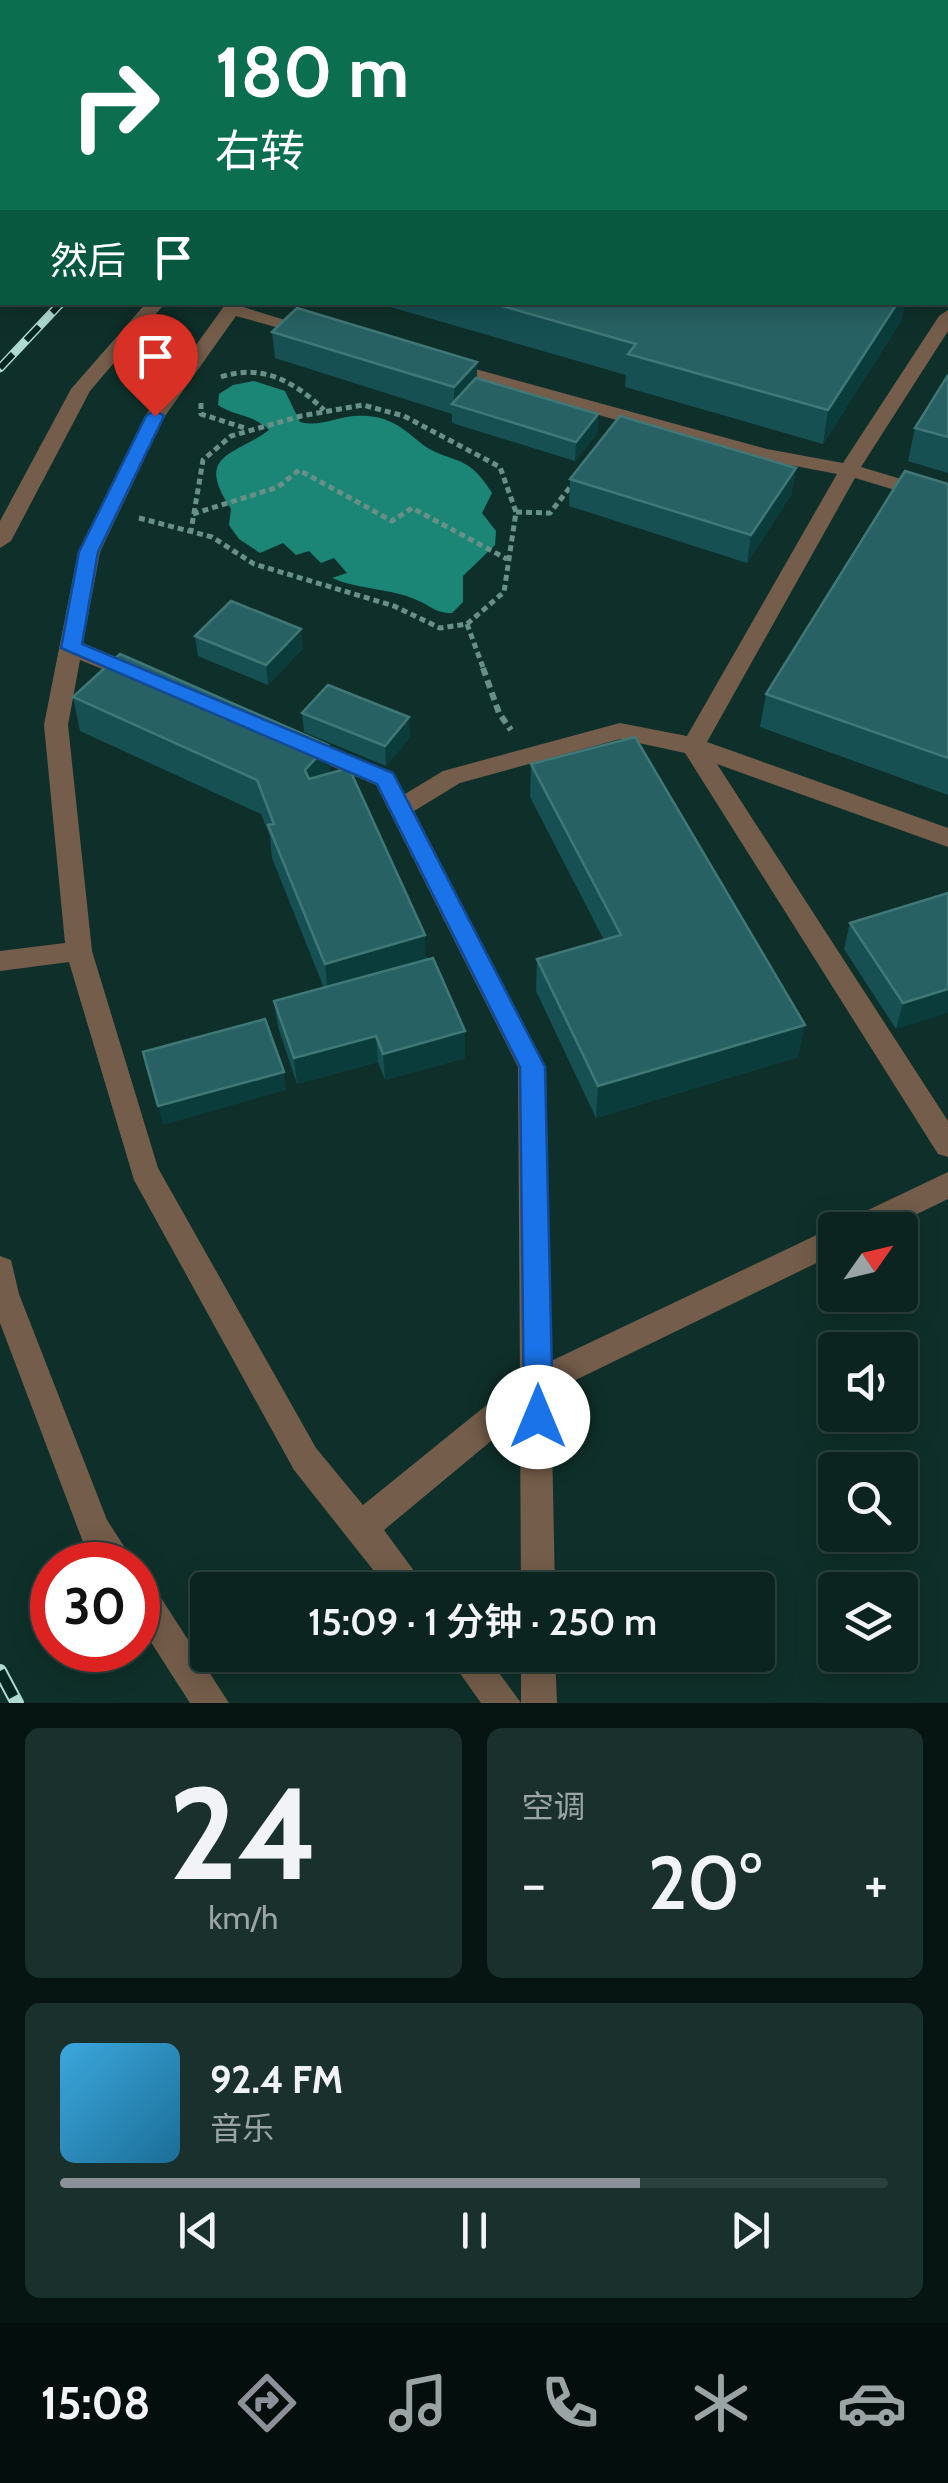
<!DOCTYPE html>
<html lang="zh">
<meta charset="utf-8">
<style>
body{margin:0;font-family:Cabin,"Noto Sans SC",sans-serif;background:#19302d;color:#f1f3f6;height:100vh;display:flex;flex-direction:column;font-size:38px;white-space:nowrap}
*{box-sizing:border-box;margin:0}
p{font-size:32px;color:#9aa4a5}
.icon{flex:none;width:55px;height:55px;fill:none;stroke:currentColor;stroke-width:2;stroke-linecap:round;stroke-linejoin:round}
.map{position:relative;height:1703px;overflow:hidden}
.side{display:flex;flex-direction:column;gap:25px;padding:25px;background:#061412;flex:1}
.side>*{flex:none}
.hud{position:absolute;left:0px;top:0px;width:950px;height:305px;box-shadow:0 5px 25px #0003,0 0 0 2px #2b413e;background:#0b6e4f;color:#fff;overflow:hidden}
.needle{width:65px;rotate:56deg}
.controls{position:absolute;left:818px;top:1212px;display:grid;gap:20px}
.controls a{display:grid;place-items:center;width:100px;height:100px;border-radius:10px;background:#0b2420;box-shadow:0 5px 25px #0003,0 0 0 2px #2b413e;font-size:50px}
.speed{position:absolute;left:30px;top:1542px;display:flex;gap:20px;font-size:50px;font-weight:700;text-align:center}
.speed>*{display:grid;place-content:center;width:130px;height:130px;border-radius:50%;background:#0b2420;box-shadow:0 5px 25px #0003,0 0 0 2px #2b413e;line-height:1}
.speed .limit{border:15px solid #d22;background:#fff;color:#111}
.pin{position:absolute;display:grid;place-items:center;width:85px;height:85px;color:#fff;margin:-102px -42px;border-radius:50% 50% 50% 0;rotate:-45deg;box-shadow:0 0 10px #0007}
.pin .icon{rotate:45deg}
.me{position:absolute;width:110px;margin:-55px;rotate:0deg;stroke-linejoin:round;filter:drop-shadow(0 0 8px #0008)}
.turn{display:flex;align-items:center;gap:35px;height:210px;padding:0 50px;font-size:45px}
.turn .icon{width:130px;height:130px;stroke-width:2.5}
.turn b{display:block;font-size:70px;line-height:85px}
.then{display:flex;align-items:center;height:95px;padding:0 50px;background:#0003;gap:20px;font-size:38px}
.big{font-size:75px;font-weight:600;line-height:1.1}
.side .card{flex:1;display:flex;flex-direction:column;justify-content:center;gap:15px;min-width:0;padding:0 35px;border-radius:15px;background:#19302d}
.side .dial{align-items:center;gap:0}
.dial b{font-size:130px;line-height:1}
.song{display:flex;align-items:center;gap:30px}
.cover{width:120px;height:120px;border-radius:15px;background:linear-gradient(135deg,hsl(200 70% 55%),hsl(200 70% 35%))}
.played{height:10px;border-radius:5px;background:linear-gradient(90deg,#8c9099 70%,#2b413e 70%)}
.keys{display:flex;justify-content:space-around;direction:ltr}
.heat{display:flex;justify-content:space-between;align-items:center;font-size:55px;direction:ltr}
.side .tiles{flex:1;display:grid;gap:25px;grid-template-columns:1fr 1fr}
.card:last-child{grid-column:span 2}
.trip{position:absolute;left:190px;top:1572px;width:585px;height:100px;border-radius:10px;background:#0b2420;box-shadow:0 5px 25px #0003,0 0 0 2px #2b413e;font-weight:600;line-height:100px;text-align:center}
.menu{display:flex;height:160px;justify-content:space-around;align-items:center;background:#040e0d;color:#9aa4a5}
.menu .icon{width:70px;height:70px}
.menu .selected{color:#8c9099}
.menu b{font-size:45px;color:#f1f3f6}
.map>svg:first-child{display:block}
</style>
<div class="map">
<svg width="948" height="1703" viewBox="0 0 948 1703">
<rect width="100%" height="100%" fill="#0f302a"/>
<path fill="#1c8676" d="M254,381L285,391L300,422C320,427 334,418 354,416C382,414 397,423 417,440C447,466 466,449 492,493L482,513L496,531L495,545L463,576V602L452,613C435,613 431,606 417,600C390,588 360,590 332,578L347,573L334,558L321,563L309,551L296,555L283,543L260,553L239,539L229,525L231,509C194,454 234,456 269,430C253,414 236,417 218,405L219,394L233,385Z"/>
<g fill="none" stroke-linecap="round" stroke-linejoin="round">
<path fill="#1c8676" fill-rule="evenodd" d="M2,91V122L0,123V92Z"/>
<g stroke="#689088" stroke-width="5" stroke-dasharray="6 4" stroke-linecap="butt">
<path d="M221,377C262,363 295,382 324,410"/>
<path d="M201,403V414L245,428"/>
<path d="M516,512L550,513L574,482"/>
<path d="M193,514L278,487L299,470L392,521L412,508L507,559"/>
<path d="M139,518L212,537L254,564L394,606L440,628L467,624L504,592L516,512L500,467L404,416L363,405L301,416L231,436L203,460L191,531"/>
<path d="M467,624L484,670"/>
</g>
<path stroke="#689088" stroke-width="6" stroke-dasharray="8 5" stroke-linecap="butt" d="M483,668L499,713L511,730"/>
<g fill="#745d4a" fill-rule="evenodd">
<path d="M9,0H23L24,2H10Z"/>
<path d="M147,302H166L90,391L11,541L0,548V521L71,389Z"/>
<path d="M227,302H246L243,307L324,332L315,338L236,316L165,416L100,552L83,643L145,670L148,675L137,683L80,660L68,725L92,951L158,1168L316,1448L363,1505L520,1378L518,1067L376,785L291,749L287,743L299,735L394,773L405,794L443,771L620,723L687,736L837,474L758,459L439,371L436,367L446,361L767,449L843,463L939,316L948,310V331L861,467L948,493V506L855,478L707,742L948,828V847L717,764L948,1121V1157L938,1154L685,753L620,739L460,783L414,811L546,1067L551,1361L825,1231L841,1229L845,1221L948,1172V1199L884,1230H835V1254L551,1392L555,1590H521L520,1417L384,1530L428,1590H389L294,1470L134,1180L69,962L0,971V951L65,943L44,725L78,552L145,416Z"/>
<path d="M0,1256L11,1260L19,1294L107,1520L136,1565H99L83,1542L0,1323Z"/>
<path d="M138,1576L150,1581L229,1703H190L138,1622Z"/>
<path d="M447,1655H486L521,1703H481Z"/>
<path d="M521,1655H555L557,1703H521Z"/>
</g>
<defs>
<g id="rail-far2">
<path d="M390,2L394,0"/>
<path d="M417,2L421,0"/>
</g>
<path id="rail-far1" d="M0,368L62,302"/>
<path id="rail" d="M0,1671L17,1703"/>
</defs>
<use href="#rail-far2" stroke="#aedad1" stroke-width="8"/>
<use href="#rail-far1" stroke="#aedad1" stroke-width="9"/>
<use href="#rail" stroke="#aedad1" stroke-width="14"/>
<use href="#rail-far2" stroke="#042621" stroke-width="5" stroke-dasharray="15" stroke-linecap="butt"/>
<use href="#rail-far1" stroke="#042621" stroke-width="6" stroke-dasharray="19" stroke-linecap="butt"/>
<use href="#rail" stroke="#042621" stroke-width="10" stroke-dasharray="29" stroke-linecap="butt"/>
</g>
<g fill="#165053">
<path d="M832,0H948V41V2H831Z"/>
<path d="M373,302H905L901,321L823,444L625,387L626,375Z"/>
<path d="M272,332L477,362V378L598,414L597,434L575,461L452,423V414L275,358Z"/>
<path d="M948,375V473L908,461L915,428Z"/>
<path d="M796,468L791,495L747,563L569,506L570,479Z"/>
<path d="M948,484V795L760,727L766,694Z"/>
<path d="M195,636L303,648L268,685L198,656Z"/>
<path d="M73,697L328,745L330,773L465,1031V1058L385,1080L378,1062L297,1084L278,1027L274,1001L324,988L272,858L270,836L261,814L80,731Z"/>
<path d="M302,713L410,737L386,766L304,732Z"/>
<path d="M531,764L798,1057L596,1118L536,991L537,959L604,940L530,797Z"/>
<path d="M948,893L896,1029L844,949L850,923Z"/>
</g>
<g fill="#0b3c3c">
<path d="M898,302H905L901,321L823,444L828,410Z"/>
<path d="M477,362V389L454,405V387Z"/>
<path d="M598,414L597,434L575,461L576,442Z"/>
<path d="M796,468L791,495L747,563L751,535Z"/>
<path d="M301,629L303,648L268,685L266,665Z"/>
<path d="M409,717L410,737L386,766L385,746Z"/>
<path d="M328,745L331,779L309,803L305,770Z"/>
<path d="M425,935L426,968L328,996L325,964Z"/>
<path d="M948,989V1013L896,1029L903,1003Z"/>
<path d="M805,1025L798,1057L596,1118L598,1086Z"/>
<path d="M465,1031V1058L385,1080L383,1054Z"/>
<path d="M376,1036L378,1062L297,1084L294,1058Z"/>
<path d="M284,1072L286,1090L163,1125L158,1106Z"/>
</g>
<g fill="#286163" stroke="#407877" stroke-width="2.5">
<path d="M872,0H948V16V2H884Z"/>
<path d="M488,302H898L828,410L628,354L636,344Z"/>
<path d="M297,308L477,362L454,387L272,332Z"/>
<path d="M948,375V437L915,428Z"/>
<path d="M476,378L598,414L576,442L452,404Z"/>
<path d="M620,416L796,468L751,535L570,479Z"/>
<path d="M905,471L948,484V758L766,694Z"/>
<path d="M231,601L301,629L266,665L195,636Z"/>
<path d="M120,654L328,745L305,770L309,779L349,768L425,935L325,964L268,825L274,824L257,780L73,697Z"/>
<path d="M328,685L409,717L385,746L302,713Z"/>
<path d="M635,737L805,1025L598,1086L537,959L621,935L531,764Z"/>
<path d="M948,893V989L903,1003L850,923Z"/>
<path d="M433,958L465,1031L383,1054L376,1036L294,1058L274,1001Z"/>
<path d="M265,1019L284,1072L158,1106L143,1052Z"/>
</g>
<path fill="#1a73e8" stroke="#114b97" stroke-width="2.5" d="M155,410L164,416L98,552L82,644L393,773L545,1067L553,1417L548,1427L538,1431L528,1427L524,1417L520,1067L377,784L61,648L79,552L146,416Z"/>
</svg>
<div class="controls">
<a><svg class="needle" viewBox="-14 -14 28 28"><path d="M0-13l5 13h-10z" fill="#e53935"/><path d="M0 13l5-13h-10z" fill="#9aa4a5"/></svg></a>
<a><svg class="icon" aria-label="sound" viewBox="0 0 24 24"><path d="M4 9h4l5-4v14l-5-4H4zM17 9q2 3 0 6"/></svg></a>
<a><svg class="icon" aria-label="search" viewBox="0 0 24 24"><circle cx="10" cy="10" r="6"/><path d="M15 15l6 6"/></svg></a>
<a><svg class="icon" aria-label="layers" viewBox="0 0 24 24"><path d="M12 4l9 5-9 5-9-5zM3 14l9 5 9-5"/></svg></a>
</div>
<div class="speed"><div class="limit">30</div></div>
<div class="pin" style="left:155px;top:416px;background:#d93025"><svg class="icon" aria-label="arrive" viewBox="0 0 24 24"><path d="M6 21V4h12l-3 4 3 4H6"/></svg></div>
<svg class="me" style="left:538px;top:1417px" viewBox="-20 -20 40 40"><circle r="19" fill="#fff"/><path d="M0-13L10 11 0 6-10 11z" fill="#1a73e8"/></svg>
<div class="trip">15:09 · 1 分钟 · 250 m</div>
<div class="hud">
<div class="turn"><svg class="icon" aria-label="right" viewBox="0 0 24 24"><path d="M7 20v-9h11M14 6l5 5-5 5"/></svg><div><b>180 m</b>右转</div></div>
<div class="then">然后<svg class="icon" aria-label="arrive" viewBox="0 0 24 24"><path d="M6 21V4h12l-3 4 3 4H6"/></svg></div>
</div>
</div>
<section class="side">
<div class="tiles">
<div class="card dial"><b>24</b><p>km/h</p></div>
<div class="card"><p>空调</p>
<div class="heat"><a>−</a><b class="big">20°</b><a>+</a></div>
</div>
<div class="card">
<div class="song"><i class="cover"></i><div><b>92.4 FM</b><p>音乐</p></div></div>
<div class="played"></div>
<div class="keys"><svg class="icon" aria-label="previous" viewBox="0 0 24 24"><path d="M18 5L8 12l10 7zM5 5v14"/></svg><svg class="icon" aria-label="pause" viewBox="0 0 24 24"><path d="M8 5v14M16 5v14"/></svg><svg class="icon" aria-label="next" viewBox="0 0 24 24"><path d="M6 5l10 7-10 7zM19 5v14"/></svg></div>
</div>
</div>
</section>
<nav class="menu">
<b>15:08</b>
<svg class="icon selected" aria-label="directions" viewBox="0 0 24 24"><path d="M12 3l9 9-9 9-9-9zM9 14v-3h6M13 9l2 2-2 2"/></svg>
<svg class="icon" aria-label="music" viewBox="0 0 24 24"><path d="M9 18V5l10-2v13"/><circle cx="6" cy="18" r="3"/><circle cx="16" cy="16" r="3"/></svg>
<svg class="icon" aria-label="phone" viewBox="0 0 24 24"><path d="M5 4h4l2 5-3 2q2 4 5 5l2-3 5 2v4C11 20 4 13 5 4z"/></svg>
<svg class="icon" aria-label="climate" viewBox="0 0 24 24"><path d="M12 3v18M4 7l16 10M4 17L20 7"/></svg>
<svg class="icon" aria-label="car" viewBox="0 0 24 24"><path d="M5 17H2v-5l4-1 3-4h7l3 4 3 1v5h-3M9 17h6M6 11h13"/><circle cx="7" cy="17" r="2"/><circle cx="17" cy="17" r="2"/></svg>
</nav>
